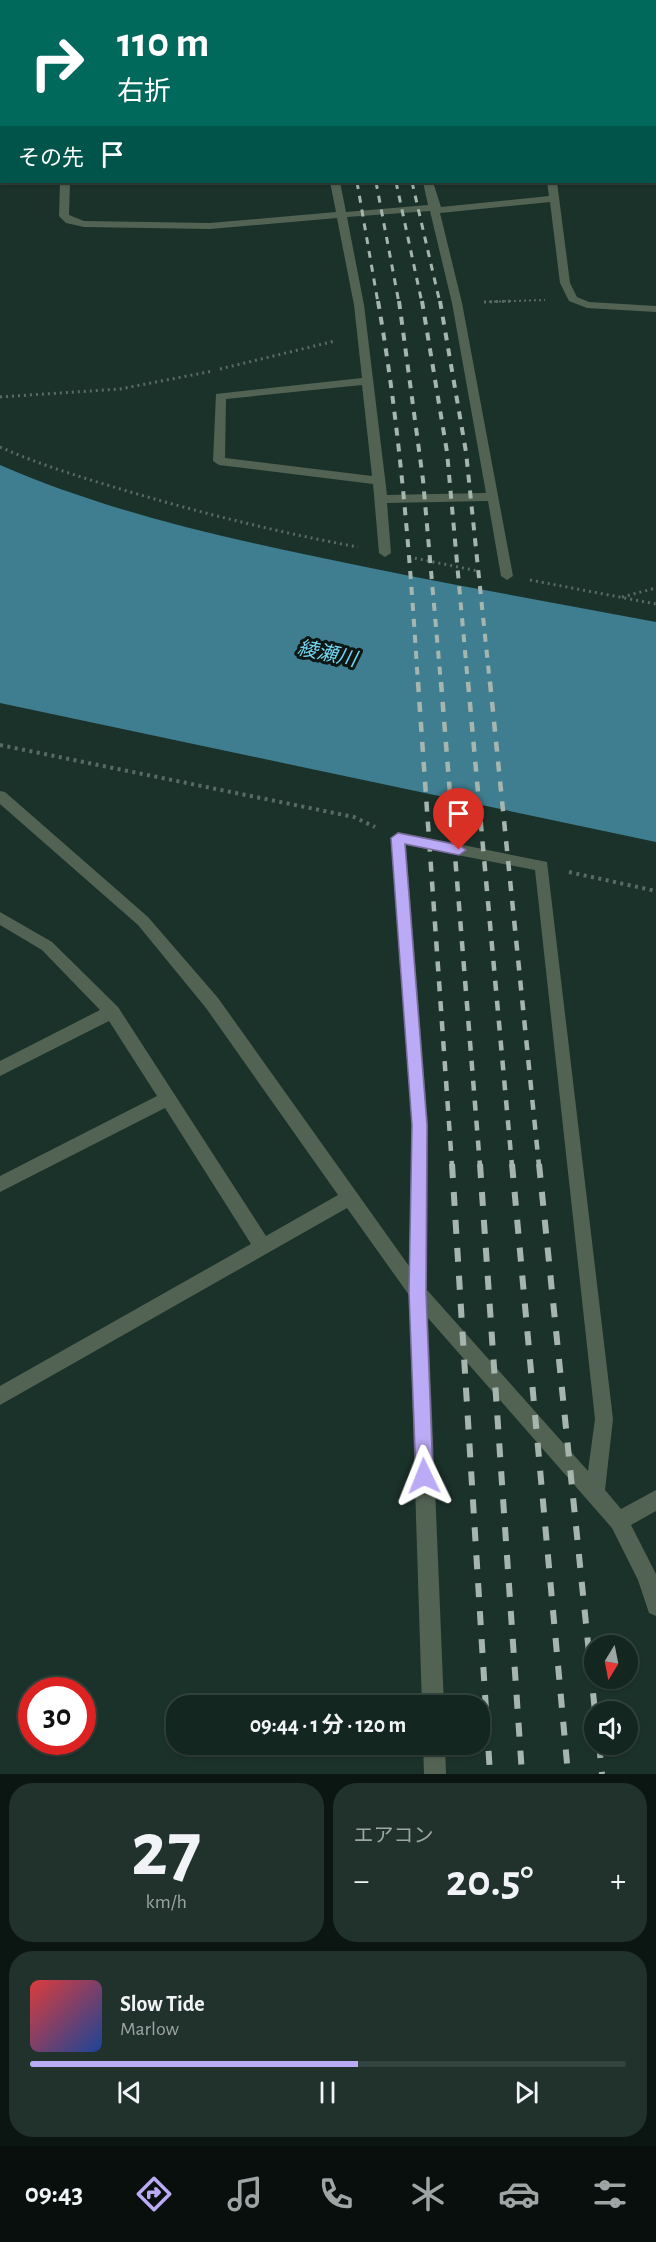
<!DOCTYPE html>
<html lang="ja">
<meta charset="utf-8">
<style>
body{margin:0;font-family:"Alegreya Sans","Noto Sans JP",sans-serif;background:#21322d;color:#f1f3f6;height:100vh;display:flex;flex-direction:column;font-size:22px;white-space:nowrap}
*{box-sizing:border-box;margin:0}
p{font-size:20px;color:#9da5a5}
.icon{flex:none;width:33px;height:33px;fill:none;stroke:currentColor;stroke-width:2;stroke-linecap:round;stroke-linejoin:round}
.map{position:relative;height:1774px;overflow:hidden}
.side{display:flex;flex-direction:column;gap:9px;padding:9px;background:#0b1512;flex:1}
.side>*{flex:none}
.hud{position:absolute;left:0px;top:0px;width:657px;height:183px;box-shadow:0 2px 4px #0004,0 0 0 2px #33433e;background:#00695c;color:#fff;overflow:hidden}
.needle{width:39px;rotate:190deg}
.buttons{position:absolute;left:584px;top:1635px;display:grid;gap:12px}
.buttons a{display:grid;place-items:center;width:54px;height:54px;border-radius:50%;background:#142620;box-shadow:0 2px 4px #0004,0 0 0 2px #33433e;font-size:30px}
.speed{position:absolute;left:18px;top:1677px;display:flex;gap:12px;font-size:30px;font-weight:700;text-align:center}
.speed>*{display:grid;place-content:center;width:78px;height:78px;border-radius:50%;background:#142620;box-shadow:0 2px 4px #0004,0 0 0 2px #33433e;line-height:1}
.speed .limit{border:9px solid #d22;background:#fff;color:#111}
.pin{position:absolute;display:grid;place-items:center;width:51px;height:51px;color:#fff;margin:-62px -26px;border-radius:50% 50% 50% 0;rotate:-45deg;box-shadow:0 0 6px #0007}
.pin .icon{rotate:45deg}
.me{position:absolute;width:66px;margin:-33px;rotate:358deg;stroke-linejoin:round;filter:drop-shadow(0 0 4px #0008)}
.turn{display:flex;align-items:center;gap:21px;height:126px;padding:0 18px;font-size:27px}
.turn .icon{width:78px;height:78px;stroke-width:2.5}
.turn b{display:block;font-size:42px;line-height:51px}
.then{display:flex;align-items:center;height:57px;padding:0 18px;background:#0003;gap:12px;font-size:22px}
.big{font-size:45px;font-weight:700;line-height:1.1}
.side .card{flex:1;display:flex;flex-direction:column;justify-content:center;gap:9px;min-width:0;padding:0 21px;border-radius:24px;background:#21322d}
.side .dial{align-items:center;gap:0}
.dial b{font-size:78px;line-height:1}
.song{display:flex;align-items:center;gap:18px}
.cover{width:72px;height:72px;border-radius:9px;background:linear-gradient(135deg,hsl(0 70% 55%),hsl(220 70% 35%))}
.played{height:6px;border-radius:3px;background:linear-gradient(90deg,#bbaaf6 55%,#33433e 55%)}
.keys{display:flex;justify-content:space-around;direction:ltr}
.heat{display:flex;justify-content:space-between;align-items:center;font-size:33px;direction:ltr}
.side .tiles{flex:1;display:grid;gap:9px;grid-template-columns:1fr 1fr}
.card:last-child{grid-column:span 2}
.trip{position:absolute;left:166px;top:1695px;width:324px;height:60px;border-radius:24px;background:#142620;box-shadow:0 2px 4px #0004,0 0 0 2px #33433e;font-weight:700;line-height:60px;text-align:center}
.menu{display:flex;height:96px;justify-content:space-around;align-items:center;background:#080f0d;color:#9da5a5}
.menu .icon{width:42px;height:42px}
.menu .on{color:#bbaaf6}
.menu b{font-size:27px;color:#f1f3f6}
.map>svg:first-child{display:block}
</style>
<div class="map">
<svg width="656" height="1774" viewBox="0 0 656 1774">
<rect width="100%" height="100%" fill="#1b322a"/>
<path fill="#3f7e91" d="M0,465C99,508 203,533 308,555C424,580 540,600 656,622V842L0,703Z"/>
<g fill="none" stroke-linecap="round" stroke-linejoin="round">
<path stroke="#586c65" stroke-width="2" stroke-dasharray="2 3" stroke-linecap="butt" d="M484,302L545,300"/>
<g stroke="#586c65" stroke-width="3" stroke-dasharray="2 4" stroke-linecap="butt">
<path d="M484,302L514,301"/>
<path d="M220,369L335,341"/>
<path d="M0,397L120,389L213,371"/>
<path d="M0,447C38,464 77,476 117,488C197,512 276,532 358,547"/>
<path d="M409,557L478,571"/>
<path d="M530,580L656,604"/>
<path d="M622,597L656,588"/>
</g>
<g stroke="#586c65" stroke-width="4" stroke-dasharray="3 4.5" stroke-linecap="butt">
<path d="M0,745L354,817L375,827"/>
<path d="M569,872L656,891"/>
</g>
<g fill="#536353" fill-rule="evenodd">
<path d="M68,0H76L77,2H69Z"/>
<path d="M280,0H288L289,2H281Z"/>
<path d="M362,0H370L371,2H363Z"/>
<rect x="504" y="0" width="8" height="2"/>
<rect x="0" y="166" width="2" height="6"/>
<path d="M60,182H70L69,215L84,221L210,223L336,212L330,182H340L346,212L428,205L423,182H433L441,207L549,196L547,182H557L570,283L577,297L589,302L656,306V312L587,308L569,301L560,283L550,202L440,213L462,303L513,576L507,580L501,576L488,501L387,503L391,553L385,557L379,553L373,484L219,465L213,461L216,394L362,378L354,305L337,218L210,229L84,227L66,223L59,216ZM430,211L452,303L486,493L387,495L364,305L347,217ZM362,385L372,476L225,458L226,399Z"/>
<path d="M0,791L5,792L148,917L218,998L409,1266L412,1125L391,838L398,832L547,862L613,1419L605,1490L621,1509L656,1490V1511L631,1525L656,1574V1616L649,1613L638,1580L612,1528L428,1318L444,1706H422L409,1295L347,1208L0,1405V1386L251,1244L165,1108L0,1192V1176L157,1096L109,1021L0,1076V1061L100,1010L42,950L0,925V912L52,942L118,1007L266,1236L338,1195L206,1008L138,925L0,804ZM406,845L535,870L595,1419L588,1471L427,1290L428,1125Z"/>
<path d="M423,1744H445L446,1774H424Z"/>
</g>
<g stroke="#a6b6af" stroke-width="3" stroke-dasharray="7 7" stroke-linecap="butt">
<path d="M357,182L378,303"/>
<path d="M376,182L399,303"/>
<path d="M396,182L422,303"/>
<path d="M412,182L440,303"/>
</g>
<g stroke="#a6b6af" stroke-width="4" stroke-dasharray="8 8" stroke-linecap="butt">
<path d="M378,301C400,428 410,556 418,684"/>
<path d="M399,301L423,480L441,684"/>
<path d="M422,301L447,452L468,684"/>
<path d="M440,301L466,452L490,684"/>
</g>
<g stroke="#a6b6af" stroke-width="4.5" stroke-dasharray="10 10" stroke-linecap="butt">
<path d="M418,682L452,1166"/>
<path d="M441,682L480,1166"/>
<path d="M468,682L512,1166"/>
<path d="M490,682L539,1166"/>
</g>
<g stroke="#a6b6af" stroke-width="6" stroke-dasharray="14 14" stroke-linecap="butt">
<path d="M452,1164L490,1774"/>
<path d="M480,1164L522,1774"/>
<path d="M512,1164L568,1774"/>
<path d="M539,1164L595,1712"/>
<path d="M599,1744L602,1774"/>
</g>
</g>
<path fill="#bbaaf6" stroke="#7a6ea0" stroke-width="1.5" d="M398,833L459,845L466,850L459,855L405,844L427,1125L426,1293L433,1476L431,1483L424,1485L418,1483L416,1476L409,1293L412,1125L391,838Z"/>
<g text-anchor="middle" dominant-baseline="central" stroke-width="6" stroke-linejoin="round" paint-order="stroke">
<g font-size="20" font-style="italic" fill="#74d6f3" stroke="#0d1713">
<text transform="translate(327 654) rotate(12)">綾瀬川</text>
</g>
</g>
</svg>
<div class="buttons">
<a><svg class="needle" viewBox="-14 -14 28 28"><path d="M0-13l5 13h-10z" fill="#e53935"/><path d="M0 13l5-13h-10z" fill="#9da5a5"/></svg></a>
<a><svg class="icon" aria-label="sound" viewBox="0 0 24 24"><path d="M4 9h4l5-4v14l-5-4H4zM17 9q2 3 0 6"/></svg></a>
</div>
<div class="speed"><div class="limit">30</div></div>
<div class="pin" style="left:459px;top:850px;background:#d93025"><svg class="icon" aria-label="arrive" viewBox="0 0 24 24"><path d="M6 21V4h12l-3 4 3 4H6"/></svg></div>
<svg class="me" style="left:424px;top:1476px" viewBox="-20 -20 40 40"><path d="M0-17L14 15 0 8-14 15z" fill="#bbaaf6" stroke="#fff" stroke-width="4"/></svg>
<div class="trip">09:44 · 1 分 · 120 m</div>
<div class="hud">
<div class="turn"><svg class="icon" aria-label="right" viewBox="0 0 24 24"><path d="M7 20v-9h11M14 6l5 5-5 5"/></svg><div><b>110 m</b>右折</div></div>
<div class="then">その先<svg class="icon" aria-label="arrive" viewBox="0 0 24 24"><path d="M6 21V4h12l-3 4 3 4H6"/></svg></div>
</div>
</div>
<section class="side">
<div class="tiles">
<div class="card dial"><b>27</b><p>km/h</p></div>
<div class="card"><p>エアコン</p>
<div class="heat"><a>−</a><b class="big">20.5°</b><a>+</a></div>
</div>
<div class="card">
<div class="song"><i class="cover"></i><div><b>Slow Tide</b><p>Marlow</p></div></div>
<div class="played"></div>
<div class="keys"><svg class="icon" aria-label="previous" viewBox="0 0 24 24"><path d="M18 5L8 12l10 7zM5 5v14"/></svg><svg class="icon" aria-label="pause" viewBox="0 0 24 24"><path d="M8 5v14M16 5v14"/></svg><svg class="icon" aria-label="next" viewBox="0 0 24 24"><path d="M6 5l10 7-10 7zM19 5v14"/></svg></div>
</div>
</div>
</section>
<nav class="menu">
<b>09:43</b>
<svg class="icon on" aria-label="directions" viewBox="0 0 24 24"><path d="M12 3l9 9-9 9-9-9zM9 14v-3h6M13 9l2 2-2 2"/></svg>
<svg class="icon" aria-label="music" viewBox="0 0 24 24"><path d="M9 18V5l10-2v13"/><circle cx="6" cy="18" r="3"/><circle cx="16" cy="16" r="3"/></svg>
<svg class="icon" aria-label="phone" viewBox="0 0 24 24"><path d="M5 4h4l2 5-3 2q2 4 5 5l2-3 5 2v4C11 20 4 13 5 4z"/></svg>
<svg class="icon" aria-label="climate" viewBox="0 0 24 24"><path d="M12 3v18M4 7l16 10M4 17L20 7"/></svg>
<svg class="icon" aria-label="car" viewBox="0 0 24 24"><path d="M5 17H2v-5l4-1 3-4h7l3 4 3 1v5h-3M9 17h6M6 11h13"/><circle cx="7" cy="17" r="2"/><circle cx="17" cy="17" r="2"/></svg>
<svg class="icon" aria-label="filters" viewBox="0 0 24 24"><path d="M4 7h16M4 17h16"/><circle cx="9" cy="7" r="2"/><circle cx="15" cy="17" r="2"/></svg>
</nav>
